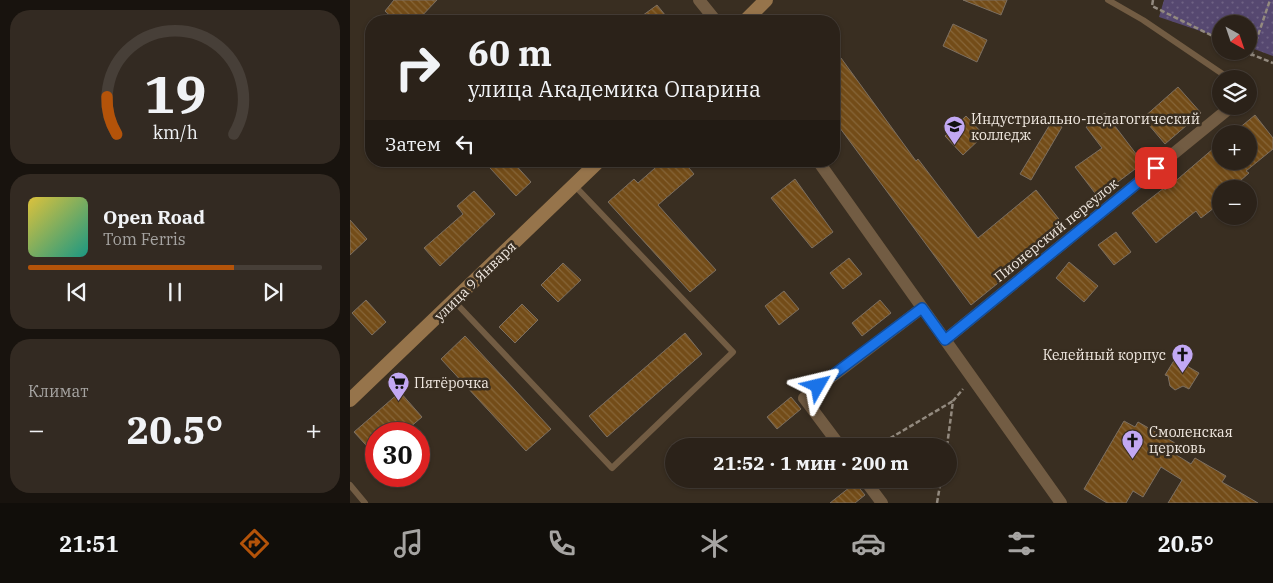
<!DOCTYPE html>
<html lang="ru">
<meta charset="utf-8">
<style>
body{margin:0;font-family:"IBM Plex Serif",serif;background:#332a22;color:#f1f3f6;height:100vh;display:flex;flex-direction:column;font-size:19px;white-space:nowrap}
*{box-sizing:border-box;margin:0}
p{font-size:16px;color:#a6a4a2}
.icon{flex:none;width:28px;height:28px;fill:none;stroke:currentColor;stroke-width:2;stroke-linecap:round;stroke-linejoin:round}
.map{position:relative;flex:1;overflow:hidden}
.drawer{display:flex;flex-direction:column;gap:10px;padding:10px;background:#18130e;width:350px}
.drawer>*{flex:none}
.top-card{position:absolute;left:15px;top:15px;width:475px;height:152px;border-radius:20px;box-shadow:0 1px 4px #0004,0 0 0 1px #473f38;background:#2b2219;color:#f1f3f6;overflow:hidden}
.needle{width:32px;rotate:140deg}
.fabs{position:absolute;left:862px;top:15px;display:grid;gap:10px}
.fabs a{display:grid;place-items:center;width:45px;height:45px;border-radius:50%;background:#2b2219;box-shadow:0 1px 4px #0004,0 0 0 1px #473f38;font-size:25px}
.speed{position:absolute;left:15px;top:422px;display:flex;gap:10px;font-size:25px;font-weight:700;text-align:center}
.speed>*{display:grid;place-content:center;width:65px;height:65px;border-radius:50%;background:#2b2219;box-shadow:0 1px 4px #0004,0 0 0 1px #473f38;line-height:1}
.speed .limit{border:8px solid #d22;background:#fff;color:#111}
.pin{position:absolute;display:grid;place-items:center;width:42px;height:42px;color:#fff;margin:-21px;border-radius:10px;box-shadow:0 2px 8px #0006}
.me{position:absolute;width:55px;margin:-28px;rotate:53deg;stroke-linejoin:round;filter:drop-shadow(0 0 4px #0008)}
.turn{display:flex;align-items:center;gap:18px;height:105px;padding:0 20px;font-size:22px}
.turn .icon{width:65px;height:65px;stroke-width:2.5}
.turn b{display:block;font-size:35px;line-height:42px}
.then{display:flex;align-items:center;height:48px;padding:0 20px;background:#0003;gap:10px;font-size:19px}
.big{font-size:38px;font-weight:700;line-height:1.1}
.drawer .card{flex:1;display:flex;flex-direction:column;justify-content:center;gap:8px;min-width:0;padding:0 18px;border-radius:20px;background:#332a22}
.drawer .dial{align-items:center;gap:0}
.dial svg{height:130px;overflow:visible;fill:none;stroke:#473f38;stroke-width:7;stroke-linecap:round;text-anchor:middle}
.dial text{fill:#f1f3f6;stroke:none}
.song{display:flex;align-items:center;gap:15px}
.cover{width:60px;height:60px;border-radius:8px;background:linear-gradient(135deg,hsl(50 70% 55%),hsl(170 70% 35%))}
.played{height:5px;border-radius:2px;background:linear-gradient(90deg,#b45309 70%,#473f38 70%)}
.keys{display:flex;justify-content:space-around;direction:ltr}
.heat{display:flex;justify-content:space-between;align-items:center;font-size:28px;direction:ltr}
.trip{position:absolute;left:315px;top:438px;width:292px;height:50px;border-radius:25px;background:#2b2219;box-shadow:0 1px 4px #0004,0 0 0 1px #473f38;font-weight:700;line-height:50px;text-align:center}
.tabs{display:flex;height:80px;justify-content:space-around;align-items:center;background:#110e0a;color:#a6a4a2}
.tabs .icon{width:35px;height:35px}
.tabs .on{color:#b45309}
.tabs b{font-size:22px;color:#f1f3f6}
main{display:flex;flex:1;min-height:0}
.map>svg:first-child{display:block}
</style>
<main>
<section class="drawer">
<div class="card dial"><svg viewBox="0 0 100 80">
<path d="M14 69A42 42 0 1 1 86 69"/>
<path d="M14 69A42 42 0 0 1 8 46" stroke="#b45309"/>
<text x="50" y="56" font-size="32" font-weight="700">19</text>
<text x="50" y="72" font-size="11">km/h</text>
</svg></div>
<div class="card">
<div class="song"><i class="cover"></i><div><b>Open Road</b><p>Tom Ferris</p></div></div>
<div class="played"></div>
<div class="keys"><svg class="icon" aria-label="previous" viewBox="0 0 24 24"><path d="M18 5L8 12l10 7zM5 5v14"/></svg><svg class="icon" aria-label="pause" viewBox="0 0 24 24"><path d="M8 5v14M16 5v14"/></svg><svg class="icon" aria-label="next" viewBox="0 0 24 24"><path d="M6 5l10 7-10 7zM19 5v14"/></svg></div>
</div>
<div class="card"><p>Климат</p>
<div class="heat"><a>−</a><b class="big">20.5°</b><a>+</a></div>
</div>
</section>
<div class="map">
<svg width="923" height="503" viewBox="0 0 923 503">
<defs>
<pattern id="green-dots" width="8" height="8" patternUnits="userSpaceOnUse" patternTransform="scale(1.25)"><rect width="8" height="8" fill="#564870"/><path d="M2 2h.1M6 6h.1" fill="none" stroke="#6f6284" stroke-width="1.8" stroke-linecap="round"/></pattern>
<pattern id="building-back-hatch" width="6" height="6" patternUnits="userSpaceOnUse" patternTransform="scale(1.25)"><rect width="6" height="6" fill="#734c18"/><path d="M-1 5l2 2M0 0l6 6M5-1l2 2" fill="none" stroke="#876639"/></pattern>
</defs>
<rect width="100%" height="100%" fill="#392e21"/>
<path fill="url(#green-dots)" d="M814,0H923V56L899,47V24H871V38L809,17Z"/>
<g fill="url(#building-back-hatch)" stroke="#7c6f61">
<path d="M44,0H87L67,21H46L35,11Z"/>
<path d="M613,0H657L651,15Z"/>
<path d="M307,5L320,21H285Z"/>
<path d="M603,24L637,40L627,62L593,46Z"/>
<path d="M491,58L566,161L568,159L628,238L686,190L716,228L621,305L484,120V63Z"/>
<path d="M828,87L851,113L815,144L793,118Z"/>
<path d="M755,113L793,163L748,197L725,167L752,148L736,127Z"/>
<path d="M905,115L923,138V149L896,171L899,173L881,189H871V197L866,201L869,204L851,218L846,211L806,243L782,213L814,188L815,190L871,142V161H899V134H882Z"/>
<path d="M616,116L634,135L613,155L595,136Z"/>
<path d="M702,121L712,127L681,180L670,174Z"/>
<path d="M148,161H162L181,182L166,196L140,168Z"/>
<path d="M313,161H333L344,174L308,205L366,270L340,292L258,202L284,179L288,183Z"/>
<path d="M445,179L483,232L462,248L421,198Z"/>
<path d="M124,191L145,214L90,266L74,248L113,214L107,206Z"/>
<path d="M0,220L17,239L0,255Z"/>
<path d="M766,232L781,252L764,265L748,245Z"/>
<path d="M499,258L512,274L493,289L480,273Z"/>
<path d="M719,262L748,286L734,302L706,278Z"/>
<path d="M213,263L231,280L208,302L191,285Z"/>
<path d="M434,291L449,309L429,325L415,306Z"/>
<path d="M16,300L36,322L22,335L2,313Z"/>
<path d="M530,300L541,313L512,336L502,323Z"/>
<path d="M172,304L188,320L165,343L149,327Z"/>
<path d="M335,333L352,354L257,437L239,416Z"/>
<path d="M115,336L201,429L176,451L91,359Z"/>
<path d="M825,359L849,373L839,389L833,386L825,390L820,386L818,376L815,375Z"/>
<path d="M50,392L72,417L52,434H26V456L4,432Z"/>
<path d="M441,397L451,409L427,429L417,417Z"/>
<path d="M774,421L785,427L788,422L825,443L820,451L841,464L845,458L876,476L872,482L908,503H818L832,480L811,467L793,497L783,491L776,503H757L734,489Z"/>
<path d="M505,483L515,495L505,503H480Z"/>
</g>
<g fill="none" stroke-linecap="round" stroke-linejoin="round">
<g stroke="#938a7f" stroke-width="2.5" stroke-dasharray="5 2.5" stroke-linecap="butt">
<path d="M803,0L802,6L871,40"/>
<path d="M893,51L923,63"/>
<path d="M901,56L920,0"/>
<path d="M527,446L603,401"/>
<path d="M597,446L603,401L613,389"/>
<path d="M587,503L591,479"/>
</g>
<g stroke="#725c43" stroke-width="6">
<path d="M758,0L793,20L880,79"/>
<path d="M104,301L262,468L383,352L224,185"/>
<path d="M0,485L15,503"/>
</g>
<g stroke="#725c43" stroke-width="12">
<path d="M349,0L366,21"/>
<path d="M468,161L711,503"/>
<path d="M595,340L882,106"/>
<path d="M490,446L454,398L572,308"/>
<path d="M514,479L532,503"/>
</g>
<g stroke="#96744b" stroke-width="14">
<path d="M395,21L416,0"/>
<path d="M0,400L249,161"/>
</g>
</g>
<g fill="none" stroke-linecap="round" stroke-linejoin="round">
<defs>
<path id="route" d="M468,386L572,308L595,340L806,168"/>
</defs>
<use href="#route" stroke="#114b97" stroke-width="12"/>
<use href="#route" stroke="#1a73e8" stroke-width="9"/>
</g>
<defs>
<symbol id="university-pin" viewBox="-11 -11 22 30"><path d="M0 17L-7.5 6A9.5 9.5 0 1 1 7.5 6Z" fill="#c2a8f3" stroke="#392e21"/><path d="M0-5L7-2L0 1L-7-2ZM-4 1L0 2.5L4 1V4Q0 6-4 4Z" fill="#111"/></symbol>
<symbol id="church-pin" viewBox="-11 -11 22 30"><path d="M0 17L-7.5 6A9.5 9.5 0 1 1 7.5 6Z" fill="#c2a8f3" stroke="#392e21"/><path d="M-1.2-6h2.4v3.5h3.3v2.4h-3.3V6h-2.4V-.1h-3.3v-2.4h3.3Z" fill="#111"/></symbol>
<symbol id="supermarket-pin" viewBox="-11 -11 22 30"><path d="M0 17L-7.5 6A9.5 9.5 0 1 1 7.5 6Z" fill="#c2a8f3" stroke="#392e21"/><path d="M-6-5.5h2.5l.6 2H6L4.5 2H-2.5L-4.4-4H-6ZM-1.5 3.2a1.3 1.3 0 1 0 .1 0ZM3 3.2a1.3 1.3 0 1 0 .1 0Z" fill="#111"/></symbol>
</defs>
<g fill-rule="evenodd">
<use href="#university-pin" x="592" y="114" width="25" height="34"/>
<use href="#church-pin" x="820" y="342" width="25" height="34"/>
<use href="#supermarket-pin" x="36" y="370" width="25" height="34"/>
<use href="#church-pin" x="770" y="428" width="25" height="34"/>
</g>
<g text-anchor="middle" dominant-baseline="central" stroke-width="5" stroke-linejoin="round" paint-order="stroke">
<g font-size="14" fill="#f0e8e0" stroke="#392e21" text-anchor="start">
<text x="621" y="119">Индустриально-педагогический<tspan x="621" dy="16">колледж</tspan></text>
<text x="816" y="355" text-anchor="end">Келейный корпус</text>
<text x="64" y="383">Пятёрочка</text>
<text x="799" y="432">Смоленская<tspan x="799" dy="16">церковь</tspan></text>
</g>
<g font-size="14" fill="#f0e8e0" stroke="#392e21">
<text transform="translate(706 230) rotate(-39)">Пионерский переулок</text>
<text transform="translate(125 281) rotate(-44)">улица 9 Января</text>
</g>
</g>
</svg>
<div class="fabs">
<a><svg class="needle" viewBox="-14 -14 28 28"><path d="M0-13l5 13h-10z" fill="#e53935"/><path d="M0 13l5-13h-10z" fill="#a6a4a2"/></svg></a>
<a><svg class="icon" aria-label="layers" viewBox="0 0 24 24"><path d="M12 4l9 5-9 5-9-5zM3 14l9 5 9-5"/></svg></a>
<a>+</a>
<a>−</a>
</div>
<div class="speed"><div class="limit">30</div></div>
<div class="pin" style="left:806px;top:168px;background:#d93025"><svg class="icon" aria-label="arrive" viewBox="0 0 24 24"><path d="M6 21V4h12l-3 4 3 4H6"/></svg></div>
<svg class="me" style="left:468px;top:386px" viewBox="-20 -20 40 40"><path d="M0-17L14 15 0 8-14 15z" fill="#1a73e8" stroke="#fff" stroke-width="4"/></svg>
<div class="trip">21:52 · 1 мин · 200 m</div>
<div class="top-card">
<div class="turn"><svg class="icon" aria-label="right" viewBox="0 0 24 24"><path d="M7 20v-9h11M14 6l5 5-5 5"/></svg><div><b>60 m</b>улица Академика Опарина</div></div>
<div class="then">Затем<svg class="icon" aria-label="left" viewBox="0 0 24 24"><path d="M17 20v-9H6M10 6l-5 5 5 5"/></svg></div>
</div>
</div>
</main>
<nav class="tabs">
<b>21:51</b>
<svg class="icon on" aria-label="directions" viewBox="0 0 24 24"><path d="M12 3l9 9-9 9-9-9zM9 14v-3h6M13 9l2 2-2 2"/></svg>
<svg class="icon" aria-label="music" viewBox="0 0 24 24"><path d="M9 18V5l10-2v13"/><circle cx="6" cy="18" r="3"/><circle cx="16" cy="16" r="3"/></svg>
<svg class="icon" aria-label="phone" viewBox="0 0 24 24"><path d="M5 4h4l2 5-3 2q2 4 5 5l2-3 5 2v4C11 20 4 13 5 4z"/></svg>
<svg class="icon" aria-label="climate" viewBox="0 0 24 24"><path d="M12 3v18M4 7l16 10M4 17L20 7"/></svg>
<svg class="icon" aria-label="car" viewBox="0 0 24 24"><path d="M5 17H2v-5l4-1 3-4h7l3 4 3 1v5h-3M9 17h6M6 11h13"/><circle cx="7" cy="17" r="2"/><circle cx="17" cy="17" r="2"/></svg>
<svg class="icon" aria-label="filters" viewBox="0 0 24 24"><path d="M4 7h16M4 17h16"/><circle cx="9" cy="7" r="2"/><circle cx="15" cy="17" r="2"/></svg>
<b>20.5°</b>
</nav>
